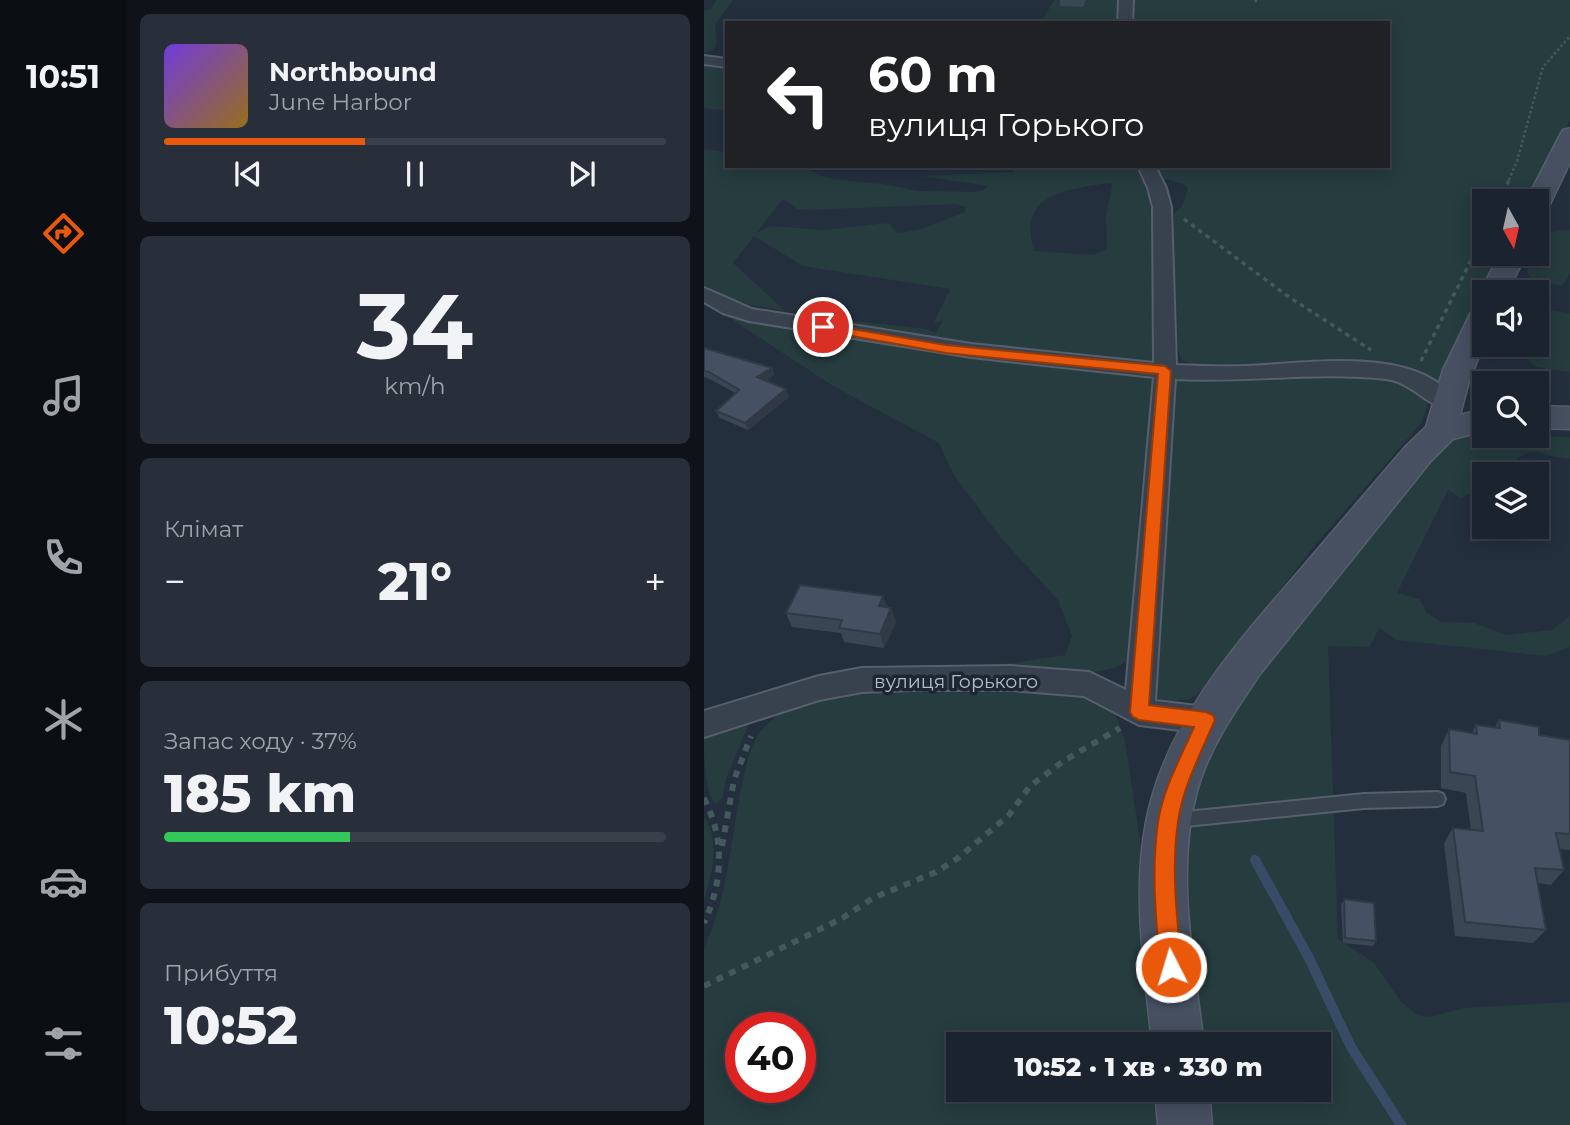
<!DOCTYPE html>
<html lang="uk">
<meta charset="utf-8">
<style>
body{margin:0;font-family:Montserrat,sans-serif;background:#282f3a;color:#f1f3f6;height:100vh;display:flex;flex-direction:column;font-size:26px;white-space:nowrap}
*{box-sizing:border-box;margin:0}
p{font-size:23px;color:#a0a4aa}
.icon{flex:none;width:38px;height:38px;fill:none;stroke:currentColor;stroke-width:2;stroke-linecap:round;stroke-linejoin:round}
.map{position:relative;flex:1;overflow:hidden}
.panel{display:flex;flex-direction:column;gap:14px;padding:14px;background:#0f1319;width:578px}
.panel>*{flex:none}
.top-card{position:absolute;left:21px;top:21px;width:665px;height:147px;border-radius:0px;box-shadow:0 4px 18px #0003,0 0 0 2px #39404a;background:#202124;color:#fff;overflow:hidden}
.needle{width:46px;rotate:172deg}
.controls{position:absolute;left:768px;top:189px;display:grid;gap:14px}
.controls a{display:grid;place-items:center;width:77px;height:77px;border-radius:0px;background:#1b232e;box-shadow:0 4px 18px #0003,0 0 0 2px #39404a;font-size:35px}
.speed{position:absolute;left:21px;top:1012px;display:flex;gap:14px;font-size:35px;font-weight:700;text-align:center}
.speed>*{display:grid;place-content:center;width:91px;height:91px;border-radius:50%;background:#1b232e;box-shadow:0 4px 18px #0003,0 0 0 2px #39404a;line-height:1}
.speed .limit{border:10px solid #d22;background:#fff;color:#111}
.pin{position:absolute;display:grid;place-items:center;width:60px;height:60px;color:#fff;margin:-30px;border:4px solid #fff;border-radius:50%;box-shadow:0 2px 7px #0007}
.me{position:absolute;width:77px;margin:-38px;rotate:355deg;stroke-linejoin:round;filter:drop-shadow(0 0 5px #0008)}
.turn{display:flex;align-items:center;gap:24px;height:147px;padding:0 28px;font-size:32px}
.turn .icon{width:91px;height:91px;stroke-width:2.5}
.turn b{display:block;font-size:49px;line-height:60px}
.big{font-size:52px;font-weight:800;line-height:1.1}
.panel .tile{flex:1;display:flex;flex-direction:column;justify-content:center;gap:10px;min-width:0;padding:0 24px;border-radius:10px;background:#282f3a}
.panel .dial{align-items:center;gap:0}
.dial b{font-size:91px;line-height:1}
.song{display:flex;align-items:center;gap:21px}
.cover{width:84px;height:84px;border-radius:10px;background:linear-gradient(135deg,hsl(260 70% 55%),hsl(40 70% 35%))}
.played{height:7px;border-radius:4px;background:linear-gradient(90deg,#ea580c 40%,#39404a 40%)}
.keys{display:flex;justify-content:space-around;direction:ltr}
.heat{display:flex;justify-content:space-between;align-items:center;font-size:38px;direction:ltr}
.charge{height:10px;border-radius:5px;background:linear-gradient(90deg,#34c759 37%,#39404a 0)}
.trip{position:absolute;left:242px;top:1032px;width:385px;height:70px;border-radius:0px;background:#1b232e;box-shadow:0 4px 18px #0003,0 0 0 2px #39404a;font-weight:800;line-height:70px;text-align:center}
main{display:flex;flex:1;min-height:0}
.menu{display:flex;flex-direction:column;width:126px;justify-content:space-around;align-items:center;background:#0b0e12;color:#a0a4aa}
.menu .icon{width:49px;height:49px}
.menu .current{color:#ea580c}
.menu b{font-size:32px;color:#f1f3f6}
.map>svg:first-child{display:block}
</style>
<main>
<nav class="menu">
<b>10:51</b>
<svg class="icon current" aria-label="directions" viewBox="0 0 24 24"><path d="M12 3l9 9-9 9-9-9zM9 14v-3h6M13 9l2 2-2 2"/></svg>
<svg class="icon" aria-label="music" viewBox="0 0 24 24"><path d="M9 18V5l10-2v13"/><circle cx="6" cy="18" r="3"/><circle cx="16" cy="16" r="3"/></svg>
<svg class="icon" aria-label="phone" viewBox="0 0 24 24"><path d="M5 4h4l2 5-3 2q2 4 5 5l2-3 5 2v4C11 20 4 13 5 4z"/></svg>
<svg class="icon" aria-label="climate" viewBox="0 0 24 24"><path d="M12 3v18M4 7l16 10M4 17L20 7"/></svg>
<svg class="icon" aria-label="car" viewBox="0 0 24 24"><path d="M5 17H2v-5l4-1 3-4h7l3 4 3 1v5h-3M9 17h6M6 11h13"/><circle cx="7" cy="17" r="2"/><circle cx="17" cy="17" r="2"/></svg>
<svg class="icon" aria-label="filters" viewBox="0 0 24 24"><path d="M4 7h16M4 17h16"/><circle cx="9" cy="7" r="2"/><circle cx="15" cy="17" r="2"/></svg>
</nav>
<section class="panel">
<div class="tile">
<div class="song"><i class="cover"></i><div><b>Northbound</b><p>June Harbor</p></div></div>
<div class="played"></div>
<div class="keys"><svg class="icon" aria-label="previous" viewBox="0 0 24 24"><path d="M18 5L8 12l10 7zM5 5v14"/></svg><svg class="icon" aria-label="pause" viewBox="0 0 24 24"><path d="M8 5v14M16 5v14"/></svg><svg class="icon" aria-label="next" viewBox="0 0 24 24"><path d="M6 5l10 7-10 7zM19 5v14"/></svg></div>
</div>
<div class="tile dial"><b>34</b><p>km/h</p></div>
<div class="tile"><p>Клімат</p>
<div class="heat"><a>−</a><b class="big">21°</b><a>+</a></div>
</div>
<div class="tile"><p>Запас ходу · 37%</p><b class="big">185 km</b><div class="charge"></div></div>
<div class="tile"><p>Прибуття</p><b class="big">10:52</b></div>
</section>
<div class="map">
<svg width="867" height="1125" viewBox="0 0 867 1125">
<rect width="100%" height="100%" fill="#242f3e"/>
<g fill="#263c3f" fill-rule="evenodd">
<path d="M12,0H29L11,25L13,42L10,49L0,53V11L7,9Z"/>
<path d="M350,0H414L412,23L367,20L351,23L339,19Z"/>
<path d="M428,0H866V120L827,201H780V254H801L733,386L724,380L495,367L478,360L474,350L469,232L470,214L478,206L484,189L482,185L461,179L451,166H684V23H426Z"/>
<path d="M0,65L23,67V111L0,108Z"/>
<path d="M0,149L23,152V166H96L123,178L185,185L215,191L269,192L279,190L284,186L217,176L309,172L311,166H432C461,221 450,293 451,354L445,364L176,342L236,352L443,375L448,381L449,394L435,508L428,653C425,657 422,662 417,665C382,682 267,670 223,669L309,663L361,655L368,636L354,600L298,539L249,474L235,443L129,386L17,312L104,321L125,318L223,329L232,333L239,320L229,324L246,289L99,266L50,236L29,263L81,311C53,306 25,302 0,286ZM404,183L408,185L402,217L403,249L389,255L330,251C313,193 362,190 404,183ZM79,199L94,209L105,210L252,204L262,207L261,212L215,230L193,233L184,223L120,230L67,226L52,233Z"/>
<path d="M853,230H866V274L858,286L826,278L823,271L839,237Z"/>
<path d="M834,309L866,313V372L832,367L808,346L833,345Z"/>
<path d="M666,375L690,378L725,400L718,422L611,545L500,688L485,700L455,701L452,690L472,378Z"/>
<path d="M780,425V436H793L787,443L843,437H866V459C821,454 835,440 795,474H780V486L757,498L744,490L693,593L716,599L722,612L737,622L770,623L803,635L848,630L866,616V647L842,656L693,640L675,628L666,647L624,646L634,939L670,963L697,1002L713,1015L725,1017L761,1008L866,1002V1125H502L498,1090H614V1045H493L481,887L486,822L495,779L536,695L745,437Z"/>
<path d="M257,687L363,691L394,701L413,718L421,741L441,873L458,1045H254V1090H462L464,1125H0V948C17,913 23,874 29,836C34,807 38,775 48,747C73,682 200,690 257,687ZM37,1027H96V1087H37Z"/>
<path d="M39,722L44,726L22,779L18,799L11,804C0,788 0,759 0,738Z"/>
<path d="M0,817C17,841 8,874 0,900Z"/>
</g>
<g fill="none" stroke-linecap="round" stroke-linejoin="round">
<path stroke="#394c67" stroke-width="10" d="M551,860L605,958L647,1047L697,1125"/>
<defs>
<path id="lane" d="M734,792L739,794L741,799L739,804L734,806L660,808L472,827L467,825L464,820L467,815L472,813L660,794Z"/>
<g id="street">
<path d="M415,0H429L428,23H414Z"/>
<path d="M0,56L23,59V67L0,64Z"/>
<path d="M434,166H451L462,188L467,207L472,365C495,366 519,367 542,366C600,364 716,344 752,402L749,407C728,413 710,382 682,379C612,371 542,383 471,379L451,701L502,707L513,711L517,720L513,729L502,733L435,725L380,696L307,690H210L158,692L115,700L0,737V711L115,676L158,668L307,666L385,672L422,690L450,377L267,357L45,321L19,313L0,302V288L48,309L267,344L450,363L449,207L444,188Z"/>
</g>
<g id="secondary">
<path d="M867,128V160L846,204L842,209L833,212V201H822L856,135L859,130Z"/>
<path d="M796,254H822L804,292H780V298L776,292Z"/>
<path d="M780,303V343L764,385L756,415L780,409V431L749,439L726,462L556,674C531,711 505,748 493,791C471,873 490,962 500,1045H448C441,972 428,895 442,822C461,723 531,645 595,571C631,529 666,488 702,446L722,427L739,370L770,306Z"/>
<path d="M833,406L867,407V429L833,428Z"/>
<path d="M451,1090H505L508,1125H454Z"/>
</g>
</defs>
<use href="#lane" stroke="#565f6c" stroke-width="4"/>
<use href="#street" stroke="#565f6c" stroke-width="4"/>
<use href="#secondary" stroke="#565f6c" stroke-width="3"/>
<g stroke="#44595c" stroke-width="2.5" stroke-dasharray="2.5 2.5" stroke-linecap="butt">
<path d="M551,0L554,3"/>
<path d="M805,180L813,161L839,67L867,35"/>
</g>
<g stroke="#44595c" stroke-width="3.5" stroke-dasharray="4.5 4.5" stroke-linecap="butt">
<path d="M796,201L806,178"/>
<path d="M480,219L582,295L667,350"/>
<path d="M717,361L780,234"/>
</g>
<g stroke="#44595c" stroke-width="6" stroke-dasharray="7 7" stroke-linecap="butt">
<path d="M0,798C21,840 19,881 0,923"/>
<path d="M18,846L30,780L47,736"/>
<path d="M0,986L137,919L169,898L232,872L254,858L305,815L326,786L361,760L416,728"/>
</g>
<use href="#lane" fill="#38414e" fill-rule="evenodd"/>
<use href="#street" fill="#38414e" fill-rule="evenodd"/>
<use href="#secondary" fill="#465061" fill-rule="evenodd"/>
</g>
<g fill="#3b4654">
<path d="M356,0H382L379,7L356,6Z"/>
<path d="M0,348L68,368L70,375L62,381L85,397L44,430L16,418L12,411L31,393L8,380L0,377Z"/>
<path d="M183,608H187L192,622L180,648L140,642L137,633L88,627L82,613Z"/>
<path d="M795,720L835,735L866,740V850L856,849L860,870L847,885L834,883L842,930L829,943L751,936L740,843L749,828L767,830L762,793L737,788V746L745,729L768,733L772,725L791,727Z"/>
<path d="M640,899L672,941L669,946L639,943L637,905Z"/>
</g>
<g fill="#303945">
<path d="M68,368L70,375L56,385L53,377Z"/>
<path d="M82,389L85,397L44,430L41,423Z"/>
<path d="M179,596L184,610L175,606Z"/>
<path d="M187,608L192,622L180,648L176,634Z"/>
</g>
<g fill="#455162" stroke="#303945" stroke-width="2">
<path d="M0,348L68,368L53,377L82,389L41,423L12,411L35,390L5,372L0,371Z"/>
<path d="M96,585L179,596L175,606L187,608L176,634L135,628L138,620L82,613Z"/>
<path d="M795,720L835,727V735L866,740V834L852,833L860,870L831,868L842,930L761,922L749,828L779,831L771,776L746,772L745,729L773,734L772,725L796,728Z"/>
<path d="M640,899L670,903L672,941L641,938Z"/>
</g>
<path fill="#ea580c" stroke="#983908" stroke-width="2" d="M119,324L242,345L461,366L467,371L445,705L502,712L509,715L511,720C497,753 479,786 474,822C467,870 473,919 478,967L475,975L467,978L459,975L456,967C452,919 447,871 454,822C459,789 477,757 490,727L435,720L429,717L426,712L454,374L242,353L115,330L113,327Z"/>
<g text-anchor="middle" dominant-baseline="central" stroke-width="7" stroke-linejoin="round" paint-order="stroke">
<g font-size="19" fill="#b4bcc9" stroke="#1d2633">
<text x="252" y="681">вулиця Горького</text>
</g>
</g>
</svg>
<div class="controls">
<a><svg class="needle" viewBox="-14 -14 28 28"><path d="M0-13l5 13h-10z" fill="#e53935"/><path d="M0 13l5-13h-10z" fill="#a0a4aa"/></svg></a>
<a><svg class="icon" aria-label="sound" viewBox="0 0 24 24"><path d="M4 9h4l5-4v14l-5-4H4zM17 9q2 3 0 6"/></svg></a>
<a><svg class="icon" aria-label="search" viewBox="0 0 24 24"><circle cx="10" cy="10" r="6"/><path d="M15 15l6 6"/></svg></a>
<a><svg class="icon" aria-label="layers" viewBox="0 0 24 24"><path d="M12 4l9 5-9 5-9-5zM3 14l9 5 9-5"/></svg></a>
</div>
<div class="speed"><div class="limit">40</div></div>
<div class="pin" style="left:119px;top:327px;background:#d93025"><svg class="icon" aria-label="arrive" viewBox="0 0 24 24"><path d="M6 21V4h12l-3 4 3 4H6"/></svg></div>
<svg class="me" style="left:467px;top:967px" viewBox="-20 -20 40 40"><circle r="17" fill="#ea580c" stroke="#fff" stroke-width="3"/><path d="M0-11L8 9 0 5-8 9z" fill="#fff"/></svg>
<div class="trip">10:52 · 1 хв · 330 m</div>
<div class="top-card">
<div class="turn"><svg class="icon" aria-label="left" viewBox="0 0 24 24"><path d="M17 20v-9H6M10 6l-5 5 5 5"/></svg><div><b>60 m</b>вулиця Горького</div></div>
</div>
</div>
</main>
